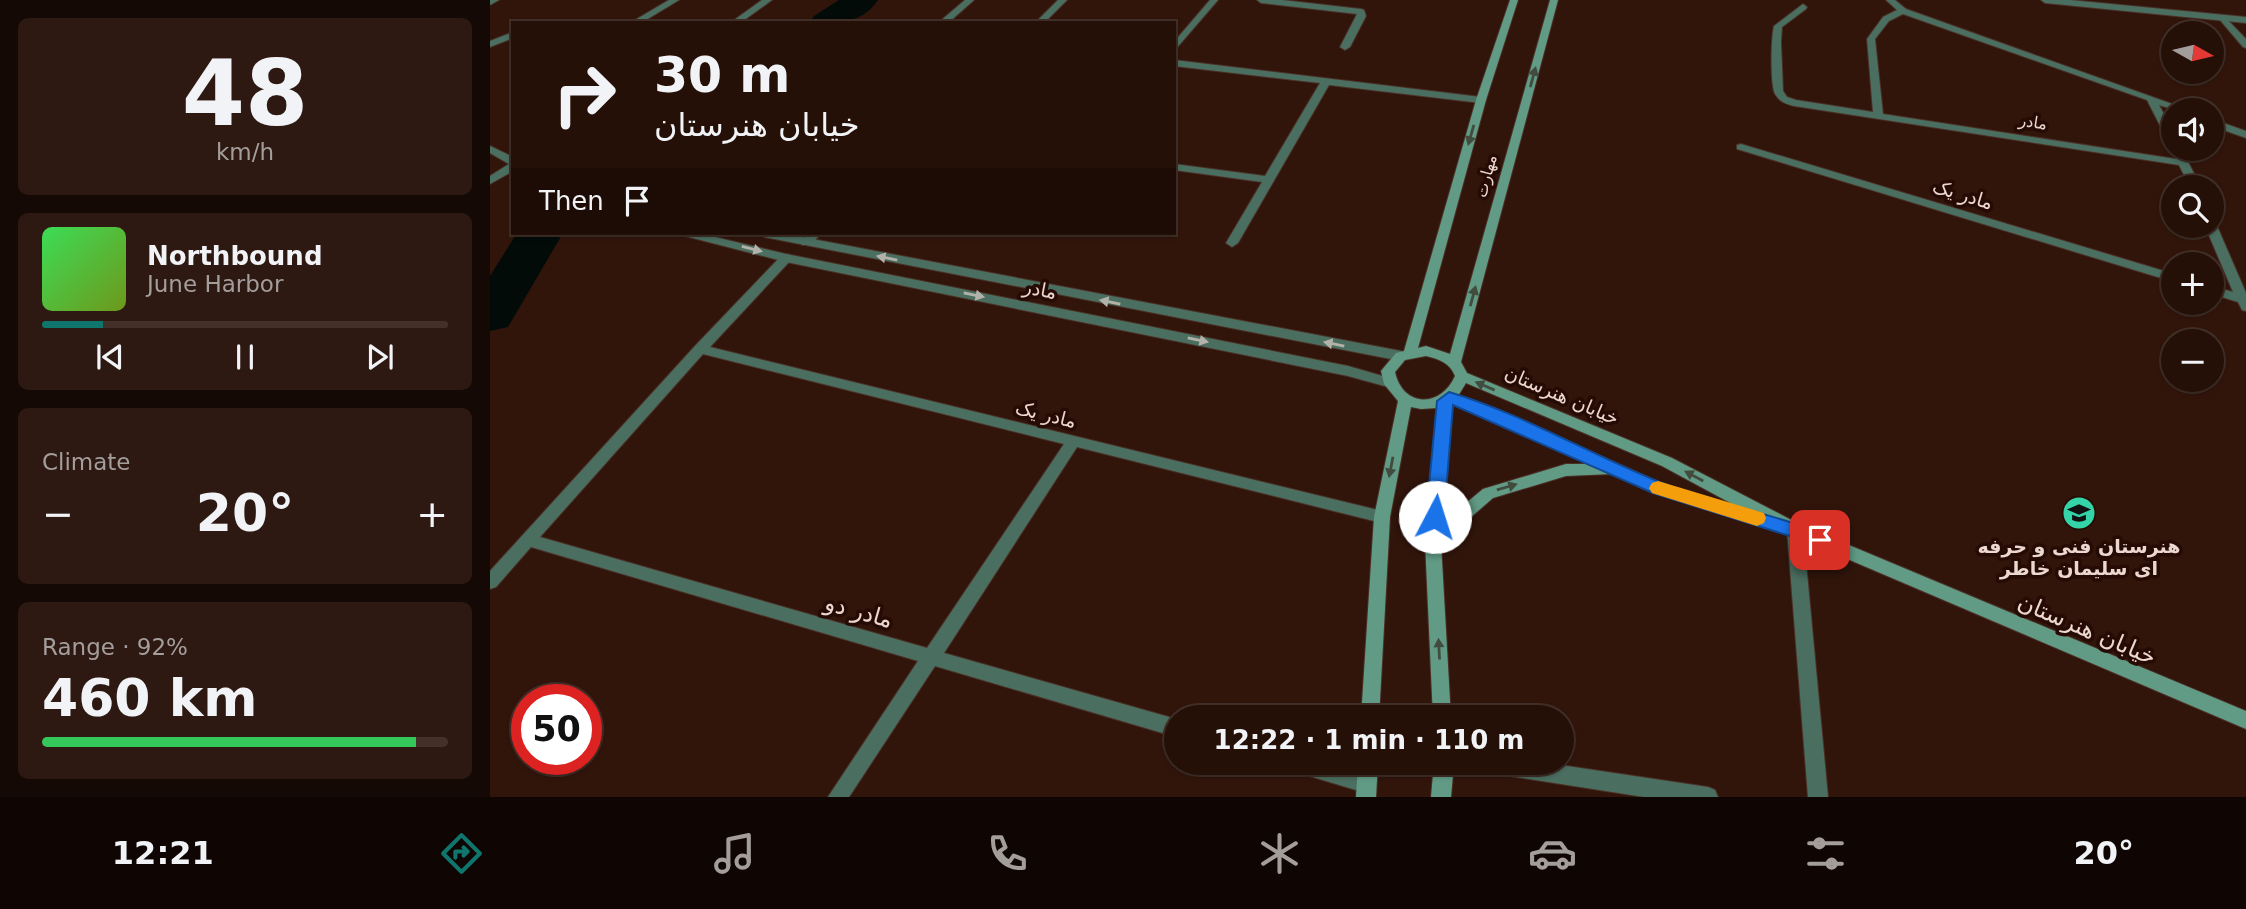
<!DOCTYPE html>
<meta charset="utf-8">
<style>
body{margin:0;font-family:"DejaVu Sans","Noto Naskh Arabic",sans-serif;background:#2d1912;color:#f1f3f6;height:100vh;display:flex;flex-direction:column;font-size:26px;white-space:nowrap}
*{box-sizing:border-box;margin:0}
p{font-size:23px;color:#a39d9c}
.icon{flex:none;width:38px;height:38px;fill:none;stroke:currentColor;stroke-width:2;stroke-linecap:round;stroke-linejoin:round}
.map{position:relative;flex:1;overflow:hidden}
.sheet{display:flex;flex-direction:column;gap:18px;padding:18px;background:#140904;width:490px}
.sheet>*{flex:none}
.top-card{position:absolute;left:21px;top:21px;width:665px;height:214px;border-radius:0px;box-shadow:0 2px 5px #0004,0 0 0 2px #423029;background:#251008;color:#f1f3f6;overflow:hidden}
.needle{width:46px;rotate:98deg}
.tools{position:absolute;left:1671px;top:21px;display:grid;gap:14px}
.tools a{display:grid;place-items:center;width:63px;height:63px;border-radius:50%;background:#251008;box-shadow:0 2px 5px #0004,0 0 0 2px #423029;font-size:35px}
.speed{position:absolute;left:21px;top:684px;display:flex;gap:14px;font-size:35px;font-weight:700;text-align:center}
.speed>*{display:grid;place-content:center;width:91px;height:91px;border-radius:50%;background:#251008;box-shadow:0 2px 5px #0004,0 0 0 2px #423029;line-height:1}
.speed .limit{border:10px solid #d22;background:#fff;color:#111}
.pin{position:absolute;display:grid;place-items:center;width:60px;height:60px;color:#fff;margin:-30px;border-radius:14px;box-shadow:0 4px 10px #0006}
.me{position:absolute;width:77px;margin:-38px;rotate:5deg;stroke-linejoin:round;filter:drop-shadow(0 0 5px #0008)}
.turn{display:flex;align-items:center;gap:24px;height:147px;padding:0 28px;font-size:32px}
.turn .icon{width:91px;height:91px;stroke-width:2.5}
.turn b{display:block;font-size:49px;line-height:60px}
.then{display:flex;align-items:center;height:66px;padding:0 28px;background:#0003;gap:14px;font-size:26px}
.big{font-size:52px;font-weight:700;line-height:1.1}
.sheet .widget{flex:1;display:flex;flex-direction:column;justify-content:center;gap:10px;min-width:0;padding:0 24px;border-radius:10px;background:#2d1912}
.sheet .dial{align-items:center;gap:0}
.dial b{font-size:91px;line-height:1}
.song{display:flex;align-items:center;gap:21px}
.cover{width:84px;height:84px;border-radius:10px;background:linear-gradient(135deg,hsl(130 70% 55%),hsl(80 70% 35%))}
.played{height:7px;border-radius:4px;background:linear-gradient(90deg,#0f766e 15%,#423029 15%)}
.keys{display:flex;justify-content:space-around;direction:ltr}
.heat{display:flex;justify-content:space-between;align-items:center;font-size:38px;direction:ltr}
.charge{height:10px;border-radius:5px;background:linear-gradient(90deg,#34c759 92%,#423029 0)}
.trip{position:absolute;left:674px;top:705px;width:410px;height:70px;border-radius:35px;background:#251008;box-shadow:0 2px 5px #0004,0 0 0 2px #423029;font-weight:700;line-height:70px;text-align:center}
.menu{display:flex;height:112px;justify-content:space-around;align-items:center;background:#0f0603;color:#a39d9c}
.menu .icon{width:49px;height:49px}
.menu .active{color:#0f766e}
.menu b{font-size:32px;color:#f1f3f6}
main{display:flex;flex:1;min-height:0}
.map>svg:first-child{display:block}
</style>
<main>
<section class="sheet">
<div class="widget dial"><b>48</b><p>km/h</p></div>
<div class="widget">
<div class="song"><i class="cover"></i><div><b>Northbound</b><p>June Harbor</p></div></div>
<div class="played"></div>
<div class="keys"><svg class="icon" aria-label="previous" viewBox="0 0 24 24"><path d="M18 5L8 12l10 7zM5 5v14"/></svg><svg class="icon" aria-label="pause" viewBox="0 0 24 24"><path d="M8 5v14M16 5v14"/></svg><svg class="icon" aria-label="next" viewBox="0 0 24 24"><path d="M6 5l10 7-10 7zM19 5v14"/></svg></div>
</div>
<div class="widget"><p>Climate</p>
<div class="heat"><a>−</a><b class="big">20°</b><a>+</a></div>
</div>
<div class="widget"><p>Range · 92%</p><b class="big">460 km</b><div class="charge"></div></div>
</section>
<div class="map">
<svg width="1756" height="797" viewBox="0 0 1756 797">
<rect width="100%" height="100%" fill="#31150b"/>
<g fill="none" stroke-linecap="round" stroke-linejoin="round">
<g fill="#020b07" fill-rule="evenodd">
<path d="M349,0H388C371,25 346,23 319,23L324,16Z"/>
<path d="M27,233H73L18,327L0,331V276Z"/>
</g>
<defs>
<g id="minor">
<path d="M0,0H9L0,5Z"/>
<path d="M179,0H189L151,23H140Z"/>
<path d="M272,0H282L250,23H240Z"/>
<path d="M475,0H484L458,23H448Z"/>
<path d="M568,0H577L554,23H545Z"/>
<path d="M720,0H728L684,51V42Z"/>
<path d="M767,0H792L871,9L874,10L876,16L860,47L855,50L850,47L867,14L771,3Z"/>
<path d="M1396,0H1405L1416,9L1699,110H1685L1669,105L1684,132V146L1680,145L1657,100L1413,14L1399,21L1385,39L1393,114L1686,159V154L1690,153L1695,156L1711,187H1700L1689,165L1304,106C1296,104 1290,102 1285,94C1280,84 1281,38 1284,26L1313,4L1317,7L1316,9L1292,27L1291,42L1293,91L1297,97L1306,100L1383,112L1377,39L1393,17L1407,10Z"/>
<path d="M1733,15L1756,39V48L1753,47L1730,20L1729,18Z"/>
<path d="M23,32V38L0,47V41Z"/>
<path d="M684,60L991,97L996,100L991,103L839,85L748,243L742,247L736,243L772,182L684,170V164L775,176L830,83L684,66Z"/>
<path d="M1722,119L1756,131V138L1722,126Z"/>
<path d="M1251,144L1684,274V282L1247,149V145Z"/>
<path d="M1722,223L1727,226L1756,293V311L1752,310L1748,302L1722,294V286L1743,292L1715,226H1722Z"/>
<path d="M319,233H332L320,245H312L310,242Z"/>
<path d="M296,254L300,255L302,258L300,261L220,347L892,511L898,513L900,517L898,521L892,523L587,447L454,653L686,719V737L445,666L359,797H338L428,661L41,547L6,587L0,589V571L205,346L292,255ZM213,354L574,444L437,648L50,537Z"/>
<path d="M1305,524L1311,525L1313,530L1338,797H1318L1297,530L1299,525Z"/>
<path d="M796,763H839L883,776L886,783L883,790L876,793L806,772L799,770Z"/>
<path d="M984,763H1057L1218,787L1225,790L1228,797H1154L994,772L987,770Z"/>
</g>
<g id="tertiary">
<path d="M1551,0H1580L1756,17V23L1555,3Z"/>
<path d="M0,146L23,157V171L0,184V176L19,164L0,153Z"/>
<path d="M189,233H208L296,254L858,366L903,379L905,382L898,387L858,376L296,262L191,235Z"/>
<path d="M268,233H291L911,351L918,356L911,361L274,237Z"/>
</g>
<g id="secondary">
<path d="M1020,0H1028L996,100L928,348L936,346L960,354L1060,0H1068L971,362L977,373L1182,458L1311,525L1756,711V729L1301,535L1164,493L1122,474L1076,476L1003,498L951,543L961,718H943L935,541L947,408L931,409L921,407L900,517L889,718H871L884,517L908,401L894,384L891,371L906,353L914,351L986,100ZM936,356C949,359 960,363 965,376C951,408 913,408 905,372L915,360ZM976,383L1172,466L1246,506L1173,484L1008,410L968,396ZM962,404L998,418L1099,464H1076L993,489L952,523Z"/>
<path d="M868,763H888L886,797H866Z"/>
<path d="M944,763H964L961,797H941Z"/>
</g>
</defs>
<use href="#minor" stroke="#4b3027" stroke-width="2"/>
<use href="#tertiary" stroke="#4b3027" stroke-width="2"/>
<use href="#secondary" stroke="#4b3027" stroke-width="2"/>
<use href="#minor" fill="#4a6e60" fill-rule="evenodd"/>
<use href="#tertiary" fill="#4a6e60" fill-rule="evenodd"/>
<use href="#secondary" fill="#619b86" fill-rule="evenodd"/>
</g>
<defs><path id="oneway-solid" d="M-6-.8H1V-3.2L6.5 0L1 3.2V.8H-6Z" transform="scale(1.75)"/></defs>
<g fill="#414c3e">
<use href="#oneway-solid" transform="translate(1043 77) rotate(-75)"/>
<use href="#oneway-solid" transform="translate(981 135) rotate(106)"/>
<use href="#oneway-solid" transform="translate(983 296) rotate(-75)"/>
<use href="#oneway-solid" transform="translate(995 386) rotate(-157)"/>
<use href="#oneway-solid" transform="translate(901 467) rotate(101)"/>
<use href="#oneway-solid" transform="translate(1204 476) rotate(-152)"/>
<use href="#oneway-solid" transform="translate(1017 487) rotate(-16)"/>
<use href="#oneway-solid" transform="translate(949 649) rotate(-93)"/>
</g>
<g fill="#b3b2a9">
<use href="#oneway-solid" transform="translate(262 249) rotate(14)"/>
<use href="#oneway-solid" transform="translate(397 258) rotate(-169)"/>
<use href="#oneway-solid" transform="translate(484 295) rotate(11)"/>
<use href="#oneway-solid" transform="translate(620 302) rotate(-169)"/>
<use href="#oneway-solid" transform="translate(708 340) rotate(12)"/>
<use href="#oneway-solid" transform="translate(844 344) rotate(-169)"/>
</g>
<path fill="#1a73e8" stroke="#114b97" stroke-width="2" d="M959,392C1033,414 1101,455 1172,483C1226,504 1283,513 1336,535L1339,540L1336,546L1330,548L1300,536L1163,493L963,405L954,517L951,523L945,525L938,523L936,517L947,401Z"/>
<path fill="#f59e0b" d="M1168,481L1274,513L1276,518L1274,523L1267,526L1162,493L1159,488L1162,483Z"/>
<defs>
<symbol id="school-disc" viewBox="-11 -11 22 22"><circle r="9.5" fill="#34d4a8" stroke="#260b04"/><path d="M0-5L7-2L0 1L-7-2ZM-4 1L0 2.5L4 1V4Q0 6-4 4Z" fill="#111"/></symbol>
</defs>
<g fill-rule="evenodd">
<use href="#school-disc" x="1570" y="494" width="38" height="38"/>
</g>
<g text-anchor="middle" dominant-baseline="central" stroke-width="7" stroke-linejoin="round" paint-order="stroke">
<g font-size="16" fill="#ecd7d1" stroke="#260b04">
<text transform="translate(1543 122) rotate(9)">مادر</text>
<text transform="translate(996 176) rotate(-75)">مهارت</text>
</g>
<g font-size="19" fill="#ecd7d1" stroke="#260b04">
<text transform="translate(1473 194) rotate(17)">مادر یک</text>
<text transform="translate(550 289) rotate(11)">مادر</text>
<text transform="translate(1072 395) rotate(23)">خیابان هنرستان</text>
<text transform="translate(556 414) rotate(14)">مادر یک</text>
</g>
<g font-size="19" font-weight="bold" fill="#ecd7d1" stroke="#260b04">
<text x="1589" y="546">هنرستان فنی و حرفه<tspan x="1589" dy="22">ای سلیمان خاطر</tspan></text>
</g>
<g font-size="23" fill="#ecd7d1" stroke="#260b04">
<text transform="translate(369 611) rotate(16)">مادر دو</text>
<text transform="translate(1597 629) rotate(23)">خیابان هنرستان</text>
</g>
</g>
</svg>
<div class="tools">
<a><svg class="needle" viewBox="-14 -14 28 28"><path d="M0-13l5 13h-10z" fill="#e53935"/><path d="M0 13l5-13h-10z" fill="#a39d9c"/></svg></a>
<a><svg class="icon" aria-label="sound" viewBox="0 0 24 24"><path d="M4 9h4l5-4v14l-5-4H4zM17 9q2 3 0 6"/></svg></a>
<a><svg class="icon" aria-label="search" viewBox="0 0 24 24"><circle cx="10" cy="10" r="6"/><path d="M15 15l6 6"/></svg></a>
<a>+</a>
<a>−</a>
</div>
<div class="speed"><div class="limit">50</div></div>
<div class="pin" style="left:1330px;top:540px;background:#d93025"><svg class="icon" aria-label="arrive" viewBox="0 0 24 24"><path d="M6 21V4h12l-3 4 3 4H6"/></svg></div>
<svg class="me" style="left:945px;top:517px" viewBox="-20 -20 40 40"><circle r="19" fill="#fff"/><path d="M0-13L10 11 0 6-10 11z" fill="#1a73e8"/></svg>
<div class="trip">12:22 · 1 min · 110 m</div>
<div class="top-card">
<div class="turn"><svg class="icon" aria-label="right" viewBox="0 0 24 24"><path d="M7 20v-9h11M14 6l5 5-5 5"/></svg><div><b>30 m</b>خیابان هنرستان</div></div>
<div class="then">Then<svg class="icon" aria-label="arrive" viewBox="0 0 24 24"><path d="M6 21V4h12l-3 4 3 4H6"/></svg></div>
</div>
</div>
</main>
<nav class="menu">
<b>12:21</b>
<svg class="icon active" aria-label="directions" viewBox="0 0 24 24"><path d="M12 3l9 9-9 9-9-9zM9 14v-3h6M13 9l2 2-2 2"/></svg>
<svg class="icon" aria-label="music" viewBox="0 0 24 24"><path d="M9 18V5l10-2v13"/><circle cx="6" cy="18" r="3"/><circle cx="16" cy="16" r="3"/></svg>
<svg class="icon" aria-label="phone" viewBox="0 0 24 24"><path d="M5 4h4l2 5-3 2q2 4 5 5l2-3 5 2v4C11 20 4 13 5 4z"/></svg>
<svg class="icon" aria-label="climate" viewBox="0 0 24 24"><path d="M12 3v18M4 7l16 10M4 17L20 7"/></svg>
<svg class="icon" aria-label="car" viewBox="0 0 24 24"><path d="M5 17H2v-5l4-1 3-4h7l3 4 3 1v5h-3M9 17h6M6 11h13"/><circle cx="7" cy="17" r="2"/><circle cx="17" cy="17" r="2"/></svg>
<svg class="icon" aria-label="filters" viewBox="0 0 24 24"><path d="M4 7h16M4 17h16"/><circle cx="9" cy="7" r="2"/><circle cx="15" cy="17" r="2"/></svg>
<b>20°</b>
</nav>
